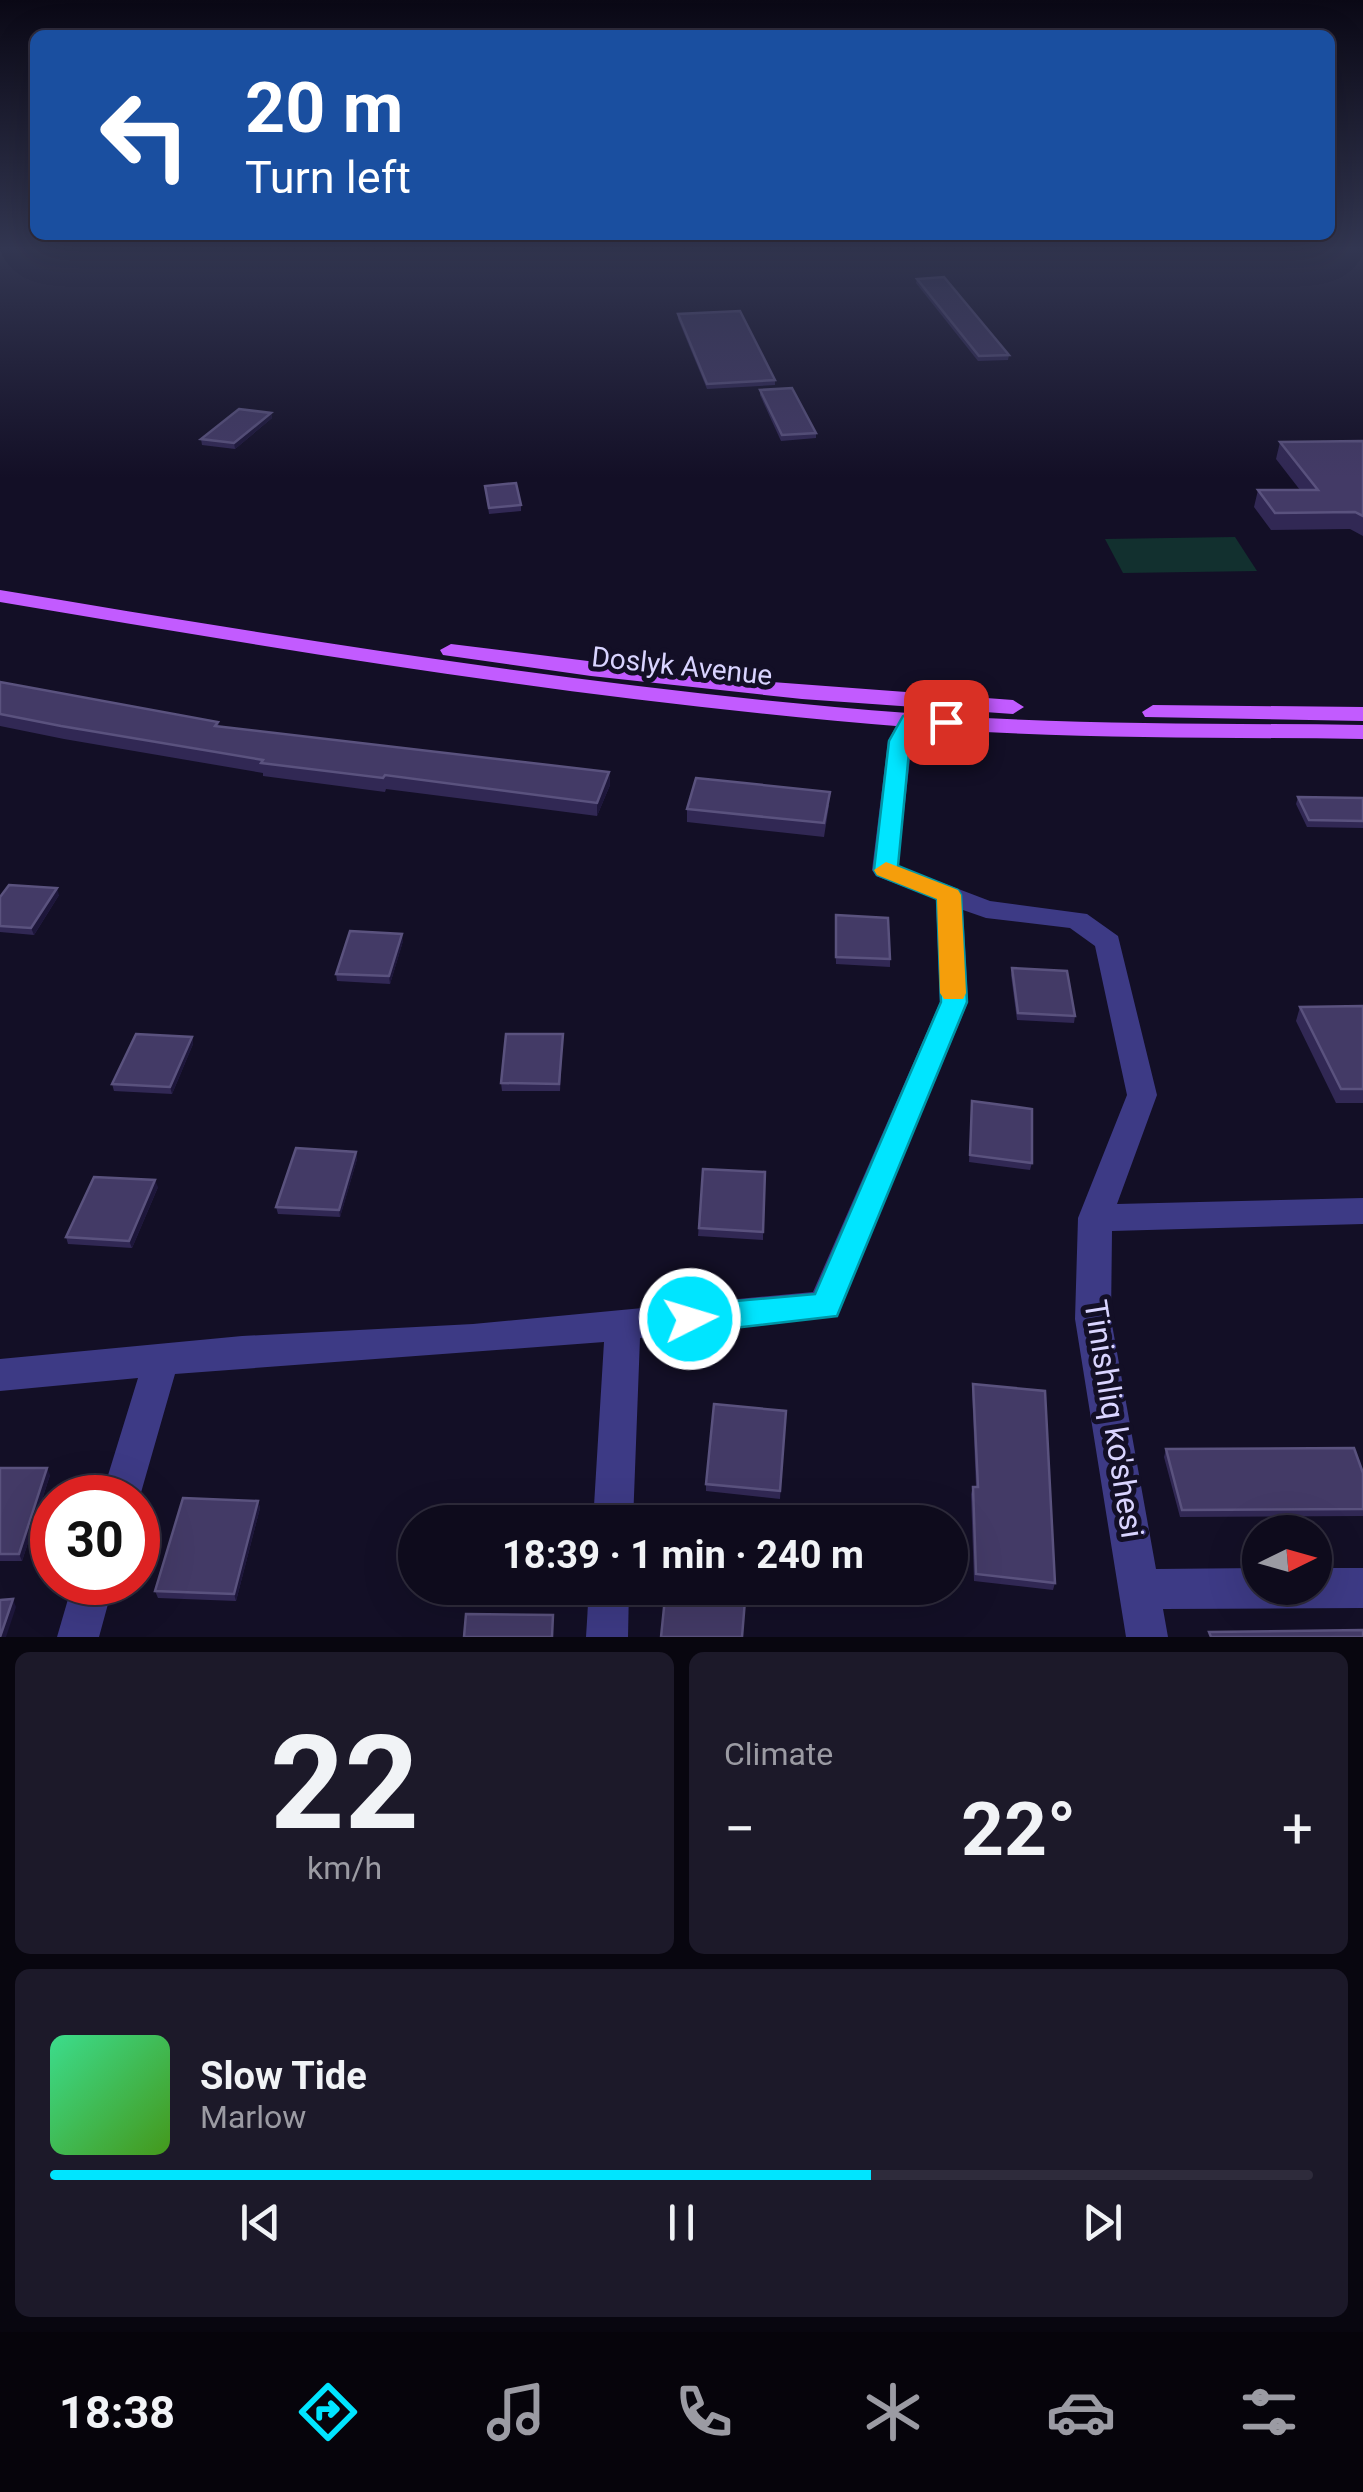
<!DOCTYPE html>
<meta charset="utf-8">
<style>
body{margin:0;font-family:Roboto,sans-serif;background:#1c1929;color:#f1f3f6;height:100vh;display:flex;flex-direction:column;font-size:38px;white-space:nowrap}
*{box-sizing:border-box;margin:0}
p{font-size:32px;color:#9b9ba3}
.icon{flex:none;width:55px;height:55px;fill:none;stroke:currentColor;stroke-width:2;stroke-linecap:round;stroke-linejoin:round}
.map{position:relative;height:1637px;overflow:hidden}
.details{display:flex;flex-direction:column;gap:15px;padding:15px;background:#08060f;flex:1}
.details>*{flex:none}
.guide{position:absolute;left:30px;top:30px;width:1305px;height:210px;border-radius:15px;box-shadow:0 10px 40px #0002,0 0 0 2px #2e2b3b;background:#1a4fa0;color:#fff;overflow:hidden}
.needle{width:65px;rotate:85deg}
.controls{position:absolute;left:1242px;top:1515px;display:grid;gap:20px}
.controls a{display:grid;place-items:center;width:90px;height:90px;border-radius:50%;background:#0e0b1c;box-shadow:0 10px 40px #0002,0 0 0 2px #2e2b3b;font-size:50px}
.speed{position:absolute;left:30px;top:1475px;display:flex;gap:20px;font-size:50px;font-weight:700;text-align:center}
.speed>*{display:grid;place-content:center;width:130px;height:130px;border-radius:50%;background:#0e0b1c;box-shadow:0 10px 40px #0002,0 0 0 2px #2e2b3b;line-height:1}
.speed .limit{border:15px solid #d22;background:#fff;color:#111}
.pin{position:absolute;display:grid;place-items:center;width:85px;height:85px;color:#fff;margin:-42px;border-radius:20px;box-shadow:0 5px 15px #0006}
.me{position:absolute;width:110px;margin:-55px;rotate:85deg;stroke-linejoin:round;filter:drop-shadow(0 0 8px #0008)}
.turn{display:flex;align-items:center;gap:35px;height:210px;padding:0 50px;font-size:45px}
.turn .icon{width:130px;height:130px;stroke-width:2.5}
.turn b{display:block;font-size:70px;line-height:85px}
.big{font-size:75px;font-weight:700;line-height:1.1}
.details .tile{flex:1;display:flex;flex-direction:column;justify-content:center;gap:15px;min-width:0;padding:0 35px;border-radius:15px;background:#1c1929}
.details .dial{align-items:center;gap:0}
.dial b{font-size:130px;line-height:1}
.song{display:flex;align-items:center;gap:30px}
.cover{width:120px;height:120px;border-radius:15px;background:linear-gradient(135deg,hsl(150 70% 55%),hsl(100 70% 35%))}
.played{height:10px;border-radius:5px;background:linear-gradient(90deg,#00e5ff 65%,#2e2b3b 65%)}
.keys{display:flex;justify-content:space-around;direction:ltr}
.heat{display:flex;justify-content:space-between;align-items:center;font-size:55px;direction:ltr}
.details .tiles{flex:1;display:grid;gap:15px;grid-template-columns:1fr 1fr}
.tile:last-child{grid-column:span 2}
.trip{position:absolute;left:398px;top:1505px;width:570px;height:100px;border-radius:50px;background:#0e0b1c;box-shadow:0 10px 40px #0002,0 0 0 2px #2e2b3b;font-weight:700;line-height:100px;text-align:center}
.tab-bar{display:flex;height:160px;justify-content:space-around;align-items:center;background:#06040b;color:#9b9ba3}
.tab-bar .icon{width:70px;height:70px}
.tab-bar .active{color:#00e5ff}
.tab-bar b{font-size:45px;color:#f1f3f6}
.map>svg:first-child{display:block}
</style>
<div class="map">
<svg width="1363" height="1637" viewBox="0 0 1363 1637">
<rect width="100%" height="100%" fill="#130f26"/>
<path fill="#12302f" d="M1235,537L1257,571L1123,573L1105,539Z"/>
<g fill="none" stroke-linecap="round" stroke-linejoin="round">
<g fill="#3d3a85" fill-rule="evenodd">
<path d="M910,713L921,720L912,741L898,866L990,901L1087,914L1118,936L1157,1095L1117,1204L1363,1198V1224L1112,1231L1111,1319L1156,1569L1260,1568V1588H1315V1568H1363V1608L1163,1609L1168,1637H1126L1075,1319L1078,1218L1127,1095L1095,946L1070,928L986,918L963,910L968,1002L837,1316L640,1338L633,1522H593L604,1342L175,1374L138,1503V1498H101L138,1378L0,1391V1359L242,1336L473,1324L813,1292L940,1002L936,899L876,876L872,870L888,741L902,715Z"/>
<path d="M73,1582H114L99,1637H57Z"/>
<path d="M589,1588H629L628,1637H586Z"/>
</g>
<g fill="#c25bff" fill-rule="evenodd">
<path d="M0,590C301,640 604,690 908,713C1060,725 1211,723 1363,725V739C1211,737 1060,739 908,727C603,703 301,653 0,602Z"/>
<path d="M451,644L732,679L1013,700L1024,707L1013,714L802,699L591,676L443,655L440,650Z"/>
<path d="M1153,705L1363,707V721L1145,717L1142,712Z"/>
</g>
</g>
<g fill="#312854">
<path d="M917,279L1009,355L1008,360L978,361L916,283Z"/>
<path d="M678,314L775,380V385L707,389L678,319Z"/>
<path d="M760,390L816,433V438L781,441L760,395Z"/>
<path d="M271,413L272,418L235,449L202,445L201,439Z"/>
<path d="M1363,441V536L1350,529L1271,530L1254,507L1258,490H1300L1276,459L1280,442Z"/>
<path d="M485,486L521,505V511L489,514Z"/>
<path d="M0,682L218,722L219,727L609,772L610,785L597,816L386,789L385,792L263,776V773L64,739L0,726Z"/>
<path d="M1298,797L1363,798V828L1307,827L1296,804Z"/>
<path d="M829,805L824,837L687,822V809Z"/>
<path d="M59,895L34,935L0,932V897Z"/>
<path d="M835,922L890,959V967L836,964Z"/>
<path d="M403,941L390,984L337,981L336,974Z"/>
<path d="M1012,968L1075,1016L1074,1023L1017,1020L1011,975Z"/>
<path d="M1363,1006V1103H1336L1296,1021L1300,1007Z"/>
<path d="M563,1034L560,1091H502L501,1083Z"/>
<path d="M192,1037L193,1044L172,1094L114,1091L112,1084Z"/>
<path d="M972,1101L1032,1163L1030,1170L969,1162Z"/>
<path d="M356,1152L357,1159L340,1217L278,1214L276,1207Z"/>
<path d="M703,1169L763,1232V1240L698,1236Z"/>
<path d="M158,1187L132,1248L68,1244L66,1237Z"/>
<path d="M973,1384L1055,1583L1053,1590L974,1581L971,1494L973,1487H976L972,1391Z"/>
<path d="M786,1411L780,1499L706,1491V1484Z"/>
<path d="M1166,1449L1363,1473V1516L1180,1517L1164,1457Z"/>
<path d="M0,1468L50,1475L22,1561H0Z"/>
<path d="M258,1501L260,1508L236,1601L158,1598L155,1591Z"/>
</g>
<g fill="#1d163a">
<path d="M271,413L272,418L235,449L234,443Z"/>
<path d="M609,772L610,785L597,816V803Z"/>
<path d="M57,888L59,895L34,935L31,928Z"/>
<path d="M402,934L403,941L390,984L389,976Z"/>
<path d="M192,1037L193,1044L172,1094L170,1087Z"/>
<path d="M356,1152L357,1159L340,1217L339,1210Z"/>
<path d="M155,1180L158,1187L132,1248L129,1241Z"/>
<path d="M47,1468L50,1475L22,1561L19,1554Z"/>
<path d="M258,1501L260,1508L236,1601L234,1594Z"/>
<path d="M13,1599L16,1607L6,1637H0Z"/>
</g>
<g fill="#433a66" stroke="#5a527e" stroke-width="2.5">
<path d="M944,277L1009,355L979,356L917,279Z"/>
<path d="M740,311L775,380L707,384L678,314Z"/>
<path d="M792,388L816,433L782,435L760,390Z"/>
<path d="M239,409L271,413L234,443L201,439Z"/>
<path d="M1363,441V516L1355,512L1275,513L1258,490H1318L1280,442Z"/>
<path d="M516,483L521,505L489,508L485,486Z"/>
<path d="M0,682L218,722L215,726L609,772L597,803L385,775L383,778L261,763L263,760L61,726L0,714Z"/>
<path d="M696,778L830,792L824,823L687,809Z"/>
<path d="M1298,797L1363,798V821L1309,820Z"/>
<path d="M9,885L57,888L31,928L0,926V897Z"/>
<path d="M836,915L888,918L890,959L836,957Z"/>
<path d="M350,931L402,934L389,976L336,974Z"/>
<path d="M1012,968L1067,971L1075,1016L1018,1013Z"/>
<path d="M1363,1006V1089H1341L1300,1007Z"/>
<path d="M136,1034L192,1037L170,1087L112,1084Z"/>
<path d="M506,1034H563L559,1084L501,1083Z"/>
<path d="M972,1101L1032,1109V1163L970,1155Z"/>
<path d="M296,1148L356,1152L339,1210L276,1207Z"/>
<path d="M703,1169L765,1172L763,1232L699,1228Z"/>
<path d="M94,1177L155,1180L129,1241L66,1237Z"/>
<path d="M973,1384L1045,1391L1055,1583L976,1574L973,1487H978Z"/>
<path d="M714,1404L786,1411L780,1491L706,1484Z"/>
<path d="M1354,1448L1363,1473V1509L1182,1510L1166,1449Z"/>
<path d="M0,1468H47L19,1554H0Z"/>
<path d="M183,1498L258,1501L234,1594L155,1591Z"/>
<path d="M666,1588H746L742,1637H661Z"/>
<path d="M13,1599L0,1637V1600Z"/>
<path d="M466,1614L553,1615L552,1637H464Z"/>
<path d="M1363,1630V1637H1211L1209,1632Z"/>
</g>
<linearGradient id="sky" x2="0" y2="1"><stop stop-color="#0a0815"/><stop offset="0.52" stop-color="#333752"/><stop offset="1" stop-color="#333752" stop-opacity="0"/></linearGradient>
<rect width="1363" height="478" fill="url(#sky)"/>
<path fill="#00e5ff" stroke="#0095a6" stroke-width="2.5" d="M910,714L946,715L957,722L946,728L917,727L910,741L898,866L958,890L961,895L967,1002L837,1316L690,1333L679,1329L674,1319L679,1309L690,1305L815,1294L941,1002L937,899L877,875L874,870L889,741L903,716Z"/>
<path fill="#f59e0b" d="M886,862L958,890L961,895L966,993L963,999H944L940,993L937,899L877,875L874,870Z"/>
<g text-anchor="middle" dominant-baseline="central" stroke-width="10" stroke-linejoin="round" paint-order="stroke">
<g font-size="28" fill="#d9d4ff" stroke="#130f26">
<text transform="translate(682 666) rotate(6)">Doslyk Avenue</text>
</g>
<g font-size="32" fill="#d9d4ff" stroke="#130f26">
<text transform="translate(1114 1419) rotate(81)">Tinishliq ko'shesi</text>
</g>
</g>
</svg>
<div class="controls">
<a><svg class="needle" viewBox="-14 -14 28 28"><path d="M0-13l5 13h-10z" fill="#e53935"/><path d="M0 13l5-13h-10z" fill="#9b9ba3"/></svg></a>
</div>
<div class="speed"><div class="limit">30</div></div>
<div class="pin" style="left:946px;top:722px;background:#d93025"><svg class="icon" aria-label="arrive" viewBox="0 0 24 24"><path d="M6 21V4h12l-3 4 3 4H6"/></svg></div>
<svg class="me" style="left:690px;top:1319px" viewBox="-20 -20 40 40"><circle r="17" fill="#00e5ff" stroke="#fff" stroke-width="3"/><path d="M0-11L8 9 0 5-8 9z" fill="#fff"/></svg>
<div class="trip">18:39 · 1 min · 240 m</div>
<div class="guide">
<div class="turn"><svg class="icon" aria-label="left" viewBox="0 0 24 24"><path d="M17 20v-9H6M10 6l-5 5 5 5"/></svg><div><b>20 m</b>Turn left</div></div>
</div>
</div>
<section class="details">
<div class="tiles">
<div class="tile dial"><b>22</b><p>km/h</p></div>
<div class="tile"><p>Climate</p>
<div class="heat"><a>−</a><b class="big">22°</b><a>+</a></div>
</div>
<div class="tile">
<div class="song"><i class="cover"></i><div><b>Slow Tide</b><p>Marlow</p></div></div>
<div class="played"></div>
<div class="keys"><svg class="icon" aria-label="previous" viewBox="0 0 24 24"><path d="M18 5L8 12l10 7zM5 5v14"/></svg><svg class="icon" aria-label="pause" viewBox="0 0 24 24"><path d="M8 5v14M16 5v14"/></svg><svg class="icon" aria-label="next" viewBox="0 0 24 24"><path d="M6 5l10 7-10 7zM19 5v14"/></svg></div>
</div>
</div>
</section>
<nav class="tab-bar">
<b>18:38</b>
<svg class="icon active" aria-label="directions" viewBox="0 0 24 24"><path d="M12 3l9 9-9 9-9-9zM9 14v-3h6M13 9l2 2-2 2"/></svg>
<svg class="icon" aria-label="music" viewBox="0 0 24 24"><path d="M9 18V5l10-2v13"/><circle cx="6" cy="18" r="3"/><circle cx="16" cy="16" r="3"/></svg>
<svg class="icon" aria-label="phone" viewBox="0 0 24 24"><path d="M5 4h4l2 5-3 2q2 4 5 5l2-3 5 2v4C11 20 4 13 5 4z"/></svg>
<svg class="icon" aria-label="climate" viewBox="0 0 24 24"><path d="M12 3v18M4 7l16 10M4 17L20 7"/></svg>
<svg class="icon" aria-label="car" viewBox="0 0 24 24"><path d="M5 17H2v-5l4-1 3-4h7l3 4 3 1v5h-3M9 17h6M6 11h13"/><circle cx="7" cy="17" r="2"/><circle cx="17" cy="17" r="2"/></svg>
<svg class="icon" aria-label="filters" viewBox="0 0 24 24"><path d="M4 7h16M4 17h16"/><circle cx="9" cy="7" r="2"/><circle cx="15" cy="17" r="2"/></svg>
</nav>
